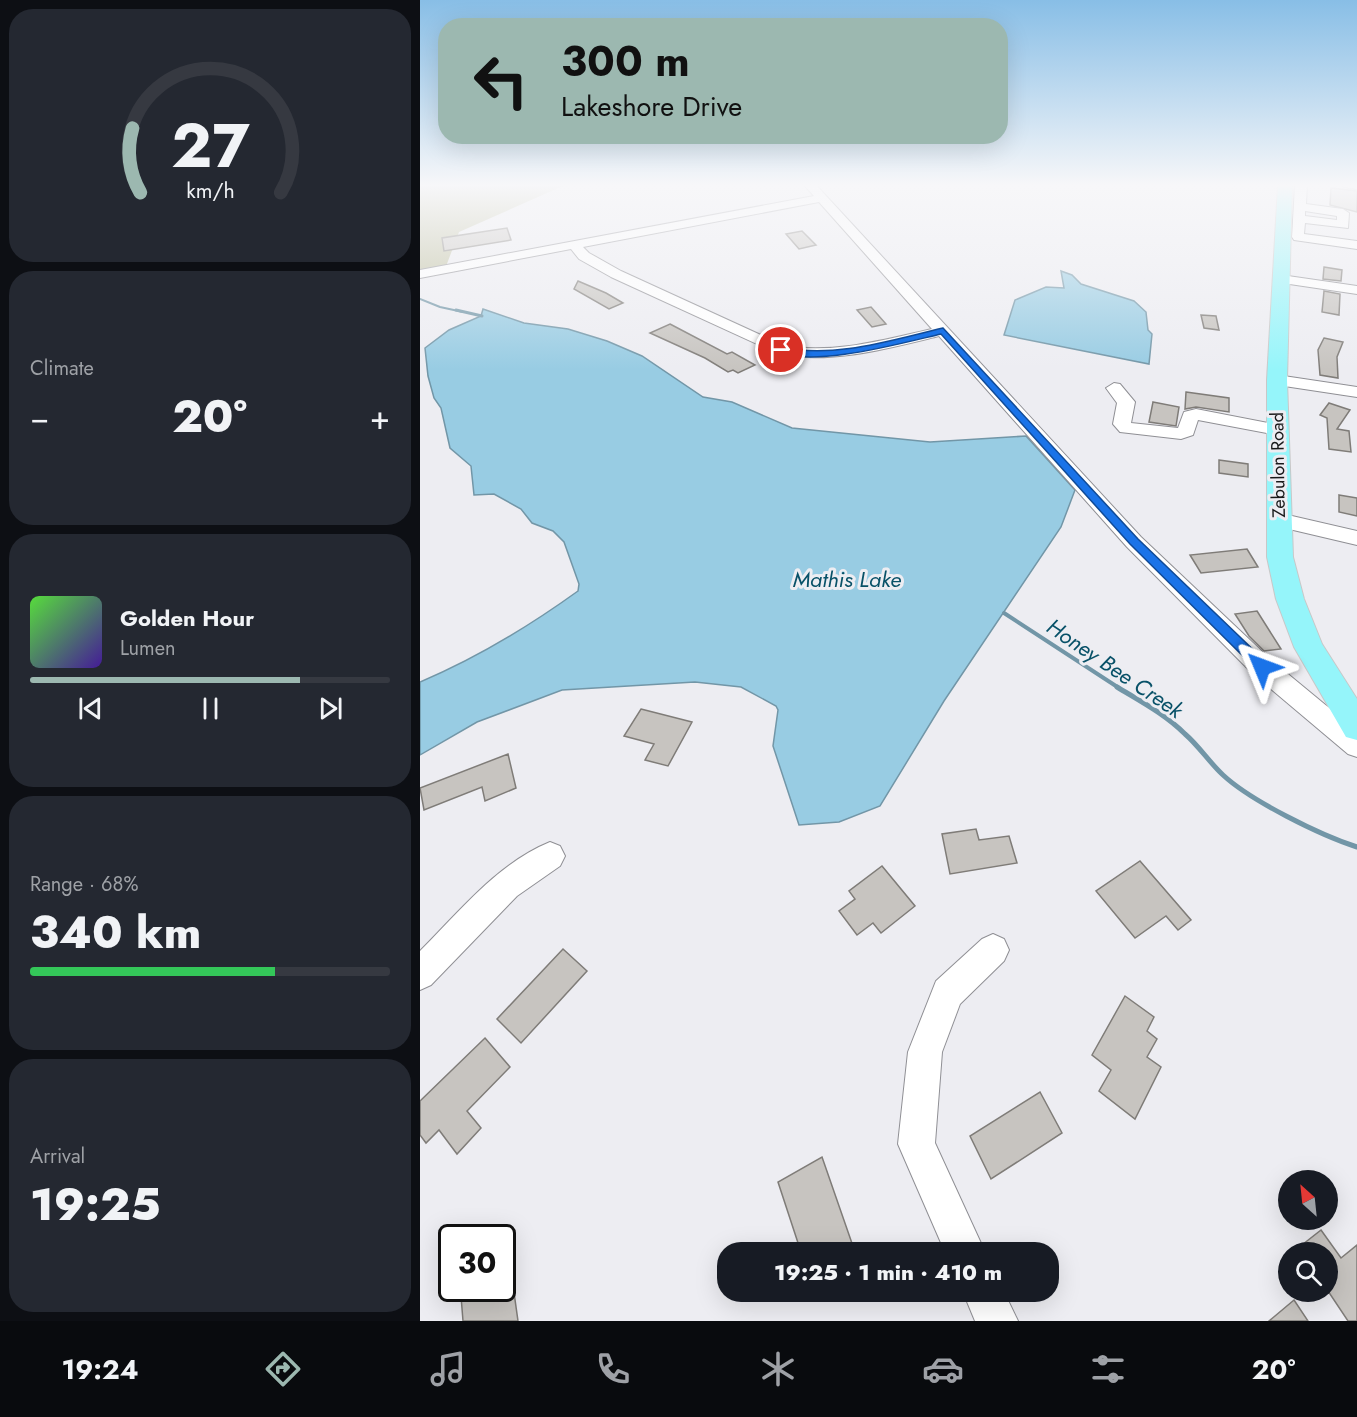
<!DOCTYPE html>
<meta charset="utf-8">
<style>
body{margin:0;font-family:Jost,sans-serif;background:#242831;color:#f1f3f6;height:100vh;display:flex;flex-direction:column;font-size:22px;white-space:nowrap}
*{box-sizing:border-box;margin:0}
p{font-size:20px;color:#9ea1a6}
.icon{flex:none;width:33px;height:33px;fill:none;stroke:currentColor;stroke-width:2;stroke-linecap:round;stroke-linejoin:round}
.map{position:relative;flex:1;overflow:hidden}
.details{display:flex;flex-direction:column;gap:9px;padding:9px;background:#0d0f14;width:420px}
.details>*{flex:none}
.banner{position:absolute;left:18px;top:18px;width:570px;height:126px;border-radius:24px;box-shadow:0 6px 24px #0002;background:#9cb8b0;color:#111;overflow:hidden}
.needle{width:39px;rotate:333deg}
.fabs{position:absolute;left:858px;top:1170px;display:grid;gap:12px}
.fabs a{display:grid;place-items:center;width:60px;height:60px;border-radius:50%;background:#171b24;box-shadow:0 6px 24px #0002;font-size:30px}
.speed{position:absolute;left:18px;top:1224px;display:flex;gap:12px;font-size:30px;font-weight:700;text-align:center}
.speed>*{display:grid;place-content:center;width:78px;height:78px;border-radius:50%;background:#171b24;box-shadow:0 6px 24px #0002;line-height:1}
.speed .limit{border:3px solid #111;border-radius:9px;background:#fff;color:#111}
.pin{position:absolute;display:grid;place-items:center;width:51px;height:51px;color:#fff;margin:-26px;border:3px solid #fff;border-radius:50%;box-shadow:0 2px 6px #0007}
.me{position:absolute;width:66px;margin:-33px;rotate:314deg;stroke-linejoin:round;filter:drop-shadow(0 0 4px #0008)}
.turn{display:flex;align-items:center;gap:21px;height:126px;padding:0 24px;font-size:27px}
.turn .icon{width:78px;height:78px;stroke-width:2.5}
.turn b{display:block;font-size:42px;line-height:51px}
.big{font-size:45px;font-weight:800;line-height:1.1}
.details .widget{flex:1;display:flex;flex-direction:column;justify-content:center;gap:9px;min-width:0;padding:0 21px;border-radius:24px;background:#242831}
.details .dial{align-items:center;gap:0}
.dial svg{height:156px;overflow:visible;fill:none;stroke:#363941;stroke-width:7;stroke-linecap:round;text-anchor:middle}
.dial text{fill:#f1f3f6;stroke:none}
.song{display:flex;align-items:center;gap:18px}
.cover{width:72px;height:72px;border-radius:9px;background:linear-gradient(135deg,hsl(110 70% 55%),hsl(260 70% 35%))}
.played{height:6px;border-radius:3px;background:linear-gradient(90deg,#9cb8b0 75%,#363941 75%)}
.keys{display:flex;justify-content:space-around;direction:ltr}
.heat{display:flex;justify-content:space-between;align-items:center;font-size:33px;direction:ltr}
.charge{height:9px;border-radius:4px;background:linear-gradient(90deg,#34c759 68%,#363941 0)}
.trip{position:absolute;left:297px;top:1242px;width:342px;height:60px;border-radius:24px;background:#171b24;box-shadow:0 6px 24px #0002;font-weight:800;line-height:60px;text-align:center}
.tab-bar{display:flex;height:96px;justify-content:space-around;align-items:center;background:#090b0e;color:#9ea1a6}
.tab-bar .icon{width:42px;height:42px}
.tab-bar .current{color:#9cb8b0}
.tab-bar b{font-size:27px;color:#f1f3f6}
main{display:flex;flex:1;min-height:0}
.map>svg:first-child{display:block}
</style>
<main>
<section class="details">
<div class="widget dial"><svg viewBox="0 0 100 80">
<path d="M14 69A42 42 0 1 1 86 69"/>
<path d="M14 69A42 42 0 0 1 10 36" stroke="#9cb8b0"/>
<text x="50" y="56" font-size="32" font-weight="700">27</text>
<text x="50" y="72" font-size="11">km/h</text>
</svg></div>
<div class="widget"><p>Climate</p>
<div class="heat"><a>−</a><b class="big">20°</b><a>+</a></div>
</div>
<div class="widget">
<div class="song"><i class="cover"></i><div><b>Golden Hour</b><p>Lumen</p></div></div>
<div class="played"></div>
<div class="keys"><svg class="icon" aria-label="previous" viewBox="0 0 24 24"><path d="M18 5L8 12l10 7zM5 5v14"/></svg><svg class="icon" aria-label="pause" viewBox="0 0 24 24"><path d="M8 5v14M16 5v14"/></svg><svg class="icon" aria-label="next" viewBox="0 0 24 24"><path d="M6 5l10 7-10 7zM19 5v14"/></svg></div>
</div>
<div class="widget"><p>Range · 68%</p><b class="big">340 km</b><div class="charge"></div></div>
<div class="widget"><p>Arrival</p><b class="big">19:25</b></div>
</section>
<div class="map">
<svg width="937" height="1321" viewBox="0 0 937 1321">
<rect width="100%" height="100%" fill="#ededf2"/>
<path fill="#bfc0a0" d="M0,185H145L39,232L25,269L0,273Z"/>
<g fill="#98cce3" stroke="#7296a7" stroke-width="1.5">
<path d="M641,271L652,275L661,284L714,301L726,312L728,330L732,334L729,364L584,335L595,300L626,287L644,288Z"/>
<path d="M63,309L104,323L148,329L187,341L222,356L283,397L312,402L372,428L510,442L606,436L655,490L641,527L524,701L460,806L419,822L379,825L353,746L358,710L356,706L321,687L275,682L142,690L57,722L0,755V682C57,658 108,627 158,591L159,584L144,542L133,531L112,523L101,509L74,494L54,495L51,466L30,448L21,408L14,398L8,376L5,348L29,330L61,316Z"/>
</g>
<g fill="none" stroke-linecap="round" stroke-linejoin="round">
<path stroke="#7296a7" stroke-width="2" d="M0,299L20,307L43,312"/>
<path stroke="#7296a7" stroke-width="3" d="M36,310L62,316"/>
<path stroke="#7296a7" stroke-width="4" d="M584,613L699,688"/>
<path stroke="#7296a7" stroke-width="5" d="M697,687C720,701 745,714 765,734C779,746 789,762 803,775C831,801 900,835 937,847"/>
</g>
<g fill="#c7c4c0" stroke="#7f7c78" stroke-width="1.5">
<path d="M911,188L937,191V212L910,205Z"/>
<path d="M87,228L91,240L24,251L22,238Z"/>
<path d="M382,231L396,245L379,249L366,234Z"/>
<path d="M904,267L922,270L921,281L903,279Z"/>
<path d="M158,281L186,293L203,303L189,309L154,289Z"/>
<path d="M904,291L920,294L919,315L902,312Z"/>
<path d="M451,307L466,324L452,327L437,310Z"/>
<path d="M781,315L796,316L799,330L784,328Z"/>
<path d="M250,324L307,354L312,352L335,365L318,373L313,370L308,372L285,358L230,333Z"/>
<path d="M904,338L923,342L917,357L918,378L900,375L898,350Z"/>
<path d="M766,392L809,398V412L776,407L765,409Z"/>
<path d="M733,402L759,407L756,426L729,422Z"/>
<path d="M909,403L930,410L917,429L929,431L931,452L909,449L907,418L900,415Z"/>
<path d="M799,460L828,464V477L799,473Z"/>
<path d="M919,495L937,498V516L919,512Z"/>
<path d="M827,549L838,567L781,573L770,555Z"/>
<path d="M837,611L861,649L844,651L829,636L815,614Z"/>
<path d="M221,709L272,722L248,766L225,760L234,744L204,736Z"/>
<path d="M88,754L96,788L65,801L62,787L4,810L0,788Z"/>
<path d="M556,829L559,840L589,836L597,863L530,874L522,834Z"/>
<path d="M720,861L771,920L758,930L746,916L715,938L676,891Z"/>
<path d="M462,866L495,906L461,933L453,923L437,935L419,911L435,899L429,891Z"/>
<path d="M143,949L167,971L101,1043L77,1019Z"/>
<path d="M705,996L734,1017L727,1031L737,1039L727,1057L741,1067L715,1119L679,1091L691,1070L672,1055Z"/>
<path d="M65,1038L90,1067L47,1111L61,1128L37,1154L19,1130L6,1143L0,1135V1101Z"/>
<path d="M620,1092L642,1133L571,1179L550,1136Z"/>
<path d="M402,1157L435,1252H381L358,1182Z"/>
<path d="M901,1230L921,1258L937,1245V1321H928L908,1291V1252H873Z"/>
<path d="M82,1264H90L98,1321H43L41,1296L54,1288H82Z"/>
<path d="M874,1300L888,1321H849Z"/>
</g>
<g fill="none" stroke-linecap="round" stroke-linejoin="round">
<defs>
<g id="minor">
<path d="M384,185H396L721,537L851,660L937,731V757L928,754L833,674L707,547L519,336C466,349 416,363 361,355L191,277L159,259L151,249L0,278V270L394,196ZM399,202L512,329C463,340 415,354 365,346L201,271L169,253L163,247Z"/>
<path d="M875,185H887L886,204L923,209L929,213L928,228L885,223L884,234L937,241V249L874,240L872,237ZM885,211L917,216V220L885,216Z"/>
<path d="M922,185H937V189L924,187Z"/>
<path d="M861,275L937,286V294L856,282L854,279Z"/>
<path d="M857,375L937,387V397L851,384L849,380Z"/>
<path d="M694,383L700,384L715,402L711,423L758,428L764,412L776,409L858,425L864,426L867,430L864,434L858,435L778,420L773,435L761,439L700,432L693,424L697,403L686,388Z"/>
<path d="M859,513L937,531V545L852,525L849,520L852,515Z"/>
<path d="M130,842L140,846L145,856L140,866L97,896L11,985L0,990V951C39,912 78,863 130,842Z"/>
<path d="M573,934L584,939L589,950L584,961L540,1004L522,1052L515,1143L565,1252H525L478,1144L488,1052L516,981L562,939Z"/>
<path d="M543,1292H584L598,1321H555Z"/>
</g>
<path id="major" d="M858,185H872L867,380L873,557L884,599L902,644L937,699V740L926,737L874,647L856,599L847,557V380Z"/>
</defs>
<use href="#minor" stroke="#8f8f94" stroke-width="2"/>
<use href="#major" stroke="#c8c8c8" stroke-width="2"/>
<use href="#minor" fill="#fff" fill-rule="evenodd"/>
<use href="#major" fill="#95f5fa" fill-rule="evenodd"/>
</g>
<linearGradient id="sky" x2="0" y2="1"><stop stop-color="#88bee6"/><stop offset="0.5" stop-color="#f7f7f9"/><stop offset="1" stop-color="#f7f7f9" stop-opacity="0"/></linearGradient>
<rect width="937" height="370" fill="url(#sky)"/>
<path fill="#1a73e8" stroke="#114b97" stroke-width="1.5" d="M523,328L718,539L847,663L849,667L847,670H837L710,544L521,334C486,342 386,370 356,350L361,347C414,359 471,340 523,328Z"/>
<g text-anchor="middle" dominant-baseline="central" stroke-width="6" stroke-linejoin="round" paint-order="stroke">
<g font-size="18" fill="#18191a" stroke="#ededf2">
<text transform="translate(858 465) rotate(-91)">Zebulon Road</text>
</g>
<g font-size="22" font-style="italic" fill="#085168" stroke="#ededf2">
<text x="427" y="579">Mathis Lake</text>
<text transform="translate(695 668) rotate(34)">Honey Bee Creek</text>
</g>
</g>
</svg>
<div class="fabs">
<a><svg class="needle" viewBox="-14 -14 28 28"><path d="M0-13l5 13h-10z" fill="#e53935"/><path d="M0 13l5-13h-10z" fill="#9ea1a6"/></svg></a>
<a><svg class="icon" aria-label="search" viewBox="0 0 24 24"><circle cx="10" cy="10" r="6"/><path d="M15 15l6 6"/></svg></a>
</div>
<div class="speed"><div class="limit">30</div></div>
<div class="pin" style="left:361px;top:350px;background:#d93025"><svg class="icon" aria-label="arrive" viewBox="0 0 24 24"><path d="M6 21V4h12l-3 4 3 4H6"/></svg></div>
<svg class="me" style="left:842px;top:667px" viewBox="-20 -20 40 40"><path d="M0-17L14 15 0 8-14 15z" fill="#1a73e8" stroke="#fff" stroke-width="4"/></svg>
<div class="trip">19:25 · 1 min · 410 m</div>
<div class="banner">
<div class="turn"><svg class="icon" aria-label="left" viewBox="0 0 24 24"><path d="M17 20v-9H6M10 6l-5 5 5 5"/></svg><div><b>300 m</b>Lakeshore Drive</div></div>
</div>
</div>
</main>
<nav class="tab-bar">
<b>19:24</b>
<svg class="icon current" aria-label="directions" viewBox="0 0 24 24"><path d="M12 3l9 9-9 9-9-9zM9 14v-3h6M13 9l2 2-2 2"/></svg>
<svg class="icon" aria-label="music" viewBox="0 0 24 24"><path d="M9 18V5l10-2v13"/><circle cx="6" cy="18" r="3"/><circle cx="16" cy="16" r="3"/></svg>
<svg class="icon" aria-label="phone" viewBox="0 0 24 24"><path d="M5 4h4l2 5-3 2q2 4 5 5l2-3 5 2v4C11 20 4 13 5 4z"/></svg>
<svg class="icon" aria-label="climate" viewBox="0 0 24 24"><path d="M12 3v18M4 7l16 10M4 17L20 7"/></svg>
<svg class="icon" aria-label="car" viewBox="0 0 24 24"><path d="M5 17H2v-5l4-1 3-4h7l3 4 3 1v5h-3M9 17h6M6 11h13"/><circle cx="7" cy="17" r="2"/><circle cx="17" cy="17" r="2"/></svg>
<svg class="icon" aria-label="filters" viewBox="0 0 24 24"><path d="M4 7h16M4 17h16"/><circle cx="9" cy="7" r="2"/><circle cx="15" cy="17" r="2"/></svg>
<b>20°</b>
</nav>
